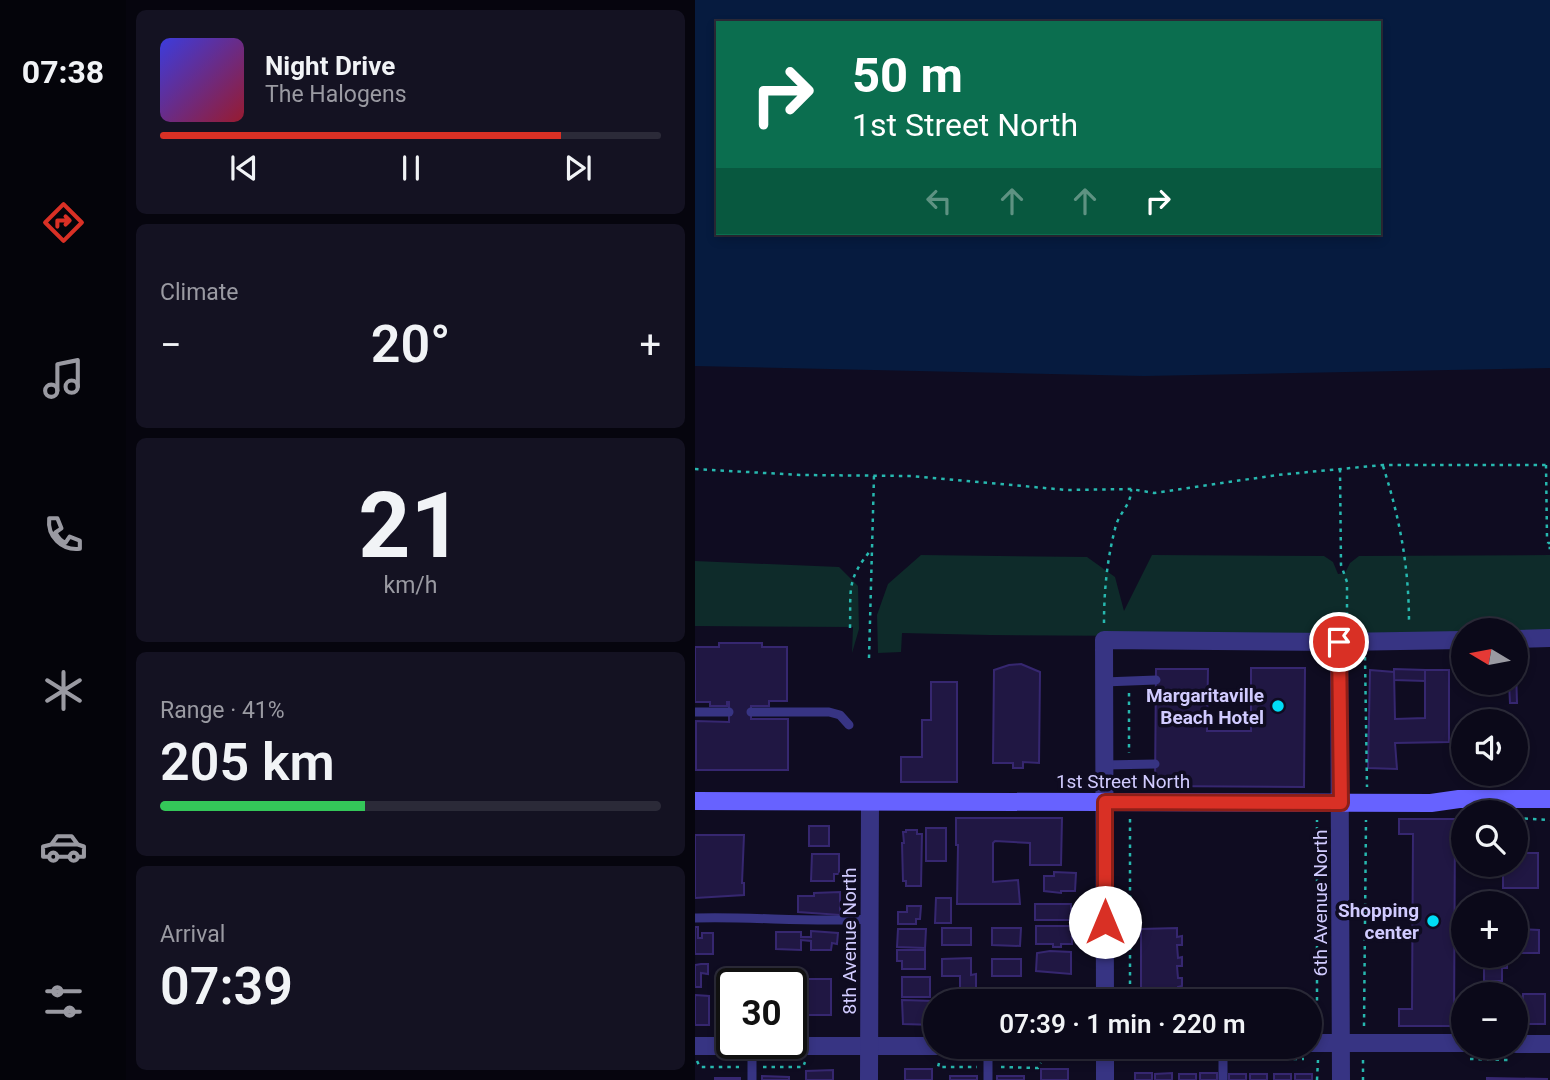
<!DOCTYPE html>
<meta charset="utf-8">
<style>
body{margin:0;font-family:Roboto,sans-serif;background:#141222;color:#f1f3f6;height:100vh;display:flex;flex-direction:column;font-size:26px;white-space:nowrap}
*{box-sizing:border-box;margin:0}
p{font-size:23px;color:#9a9aa2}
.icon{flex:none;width:38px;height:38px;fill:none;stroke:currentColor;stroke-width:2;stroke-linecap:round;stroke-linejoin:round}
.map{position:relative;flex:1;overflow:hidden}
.drawer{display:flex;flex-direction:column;gap:10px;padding:10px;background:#06050e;width:569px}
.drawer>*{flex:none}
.banner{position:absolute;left:21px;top:21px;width:665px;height:214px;border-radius:0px;box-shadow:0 4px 10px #0003,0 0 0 2px #2b2a38;background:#0b6e4f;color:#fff;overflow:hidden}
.needle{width:46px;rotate:280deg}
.controls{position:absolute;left:756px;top:618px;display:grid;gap:14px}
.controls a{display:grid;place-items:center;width:77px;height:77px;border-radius:50%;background:#0b0919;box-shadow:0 4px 10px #0003,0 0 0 2px #2b2a38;font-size:35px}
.speed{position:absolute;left:21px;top:968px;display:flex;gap:14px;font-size:35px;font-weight:700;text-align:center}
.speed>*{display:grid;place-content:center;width:91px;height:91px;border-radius:50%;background:#0b0919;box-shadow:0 4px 10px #0003,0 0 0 2px #2b2a38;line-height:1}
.speed .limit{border:4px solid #111;border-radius:10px;background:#fff;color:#111}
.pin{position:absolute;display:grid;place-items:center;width:60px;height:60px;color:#fff;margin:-30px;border:4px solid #fff;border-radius:50%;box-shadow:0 2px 7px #0007}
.me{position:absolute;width:77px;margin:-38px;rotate:0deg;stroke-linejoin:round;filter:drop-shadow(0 0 5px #0008)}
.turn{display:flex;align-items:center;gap:24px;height:147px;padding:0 21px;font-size:32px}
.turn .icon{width:91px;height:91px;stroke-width:2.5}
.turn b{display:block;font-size:49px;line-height:60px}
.lanes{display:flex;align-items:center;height:66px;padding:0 21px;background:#0003;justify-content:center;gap:35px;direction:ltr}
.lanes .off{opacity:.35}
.big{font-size:52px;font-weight:600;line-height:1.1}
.drawer .tile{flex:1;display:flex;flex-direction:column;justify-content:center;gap:10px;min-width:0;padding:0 24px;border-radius:10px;background:#141222}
.drawer .dial{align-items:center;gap:0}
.dial b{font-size:91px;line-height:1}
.song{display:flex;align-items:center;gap:21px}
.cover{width:84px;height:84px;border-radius:10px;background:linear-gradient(135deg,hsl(240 70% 55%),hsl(350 70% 35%))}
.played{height:7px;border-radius:4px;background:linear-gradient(90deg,#d93025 80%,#2b2a38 80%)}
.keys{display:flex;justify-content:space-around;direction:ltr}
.heat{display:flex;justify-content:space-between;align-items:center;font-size:38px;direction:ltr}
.charge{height:10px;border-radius:5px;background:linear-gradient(90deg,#34c759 41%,#2b2a38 0)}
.trip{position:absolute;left:228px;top:989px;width:399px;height:70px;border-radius:35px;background:#0b0919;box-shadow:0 4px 10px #0003,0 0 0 2px #2b2a38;font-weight:600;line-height:70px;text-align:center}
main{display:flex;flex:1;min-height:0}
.menu{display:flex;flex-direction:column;width:126px;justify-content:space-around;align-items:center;background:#04040a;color:#9a9aa2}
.menu .icon{width:49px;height:49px}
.menu .active{color:#d93025}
.menu b{font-size:32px;color:#f1f3f6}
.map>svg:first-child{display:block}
</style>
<main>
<nav class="menu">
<b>07:38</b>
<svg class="icon active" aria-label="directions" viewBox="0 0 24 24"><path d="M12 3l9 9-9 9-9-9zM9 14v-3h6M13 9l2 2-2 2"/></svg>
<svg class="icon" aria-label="music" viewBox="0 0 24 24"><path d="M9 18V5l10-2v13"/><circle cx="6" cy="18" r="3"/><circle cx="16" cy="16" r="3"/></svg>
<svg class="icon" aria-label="phone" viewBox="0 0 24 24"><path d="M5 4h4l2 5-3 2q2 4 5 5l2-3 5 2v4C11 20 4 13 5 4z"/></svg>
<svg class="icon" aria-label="climate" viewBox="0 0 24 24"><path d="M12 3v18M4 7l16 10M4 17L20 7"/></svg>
<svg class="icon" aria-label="car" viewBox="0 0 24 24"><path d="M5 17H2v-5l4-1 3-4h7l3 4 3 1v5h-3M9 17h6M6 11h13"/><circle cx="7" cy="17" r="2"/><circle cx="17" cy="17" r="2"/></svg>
<svg class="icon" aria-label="filters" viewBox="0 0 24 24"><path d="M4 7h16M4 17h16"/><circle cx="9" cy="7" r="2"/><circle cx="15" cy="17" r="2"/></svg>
</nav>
<section class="drawer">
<div class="tile">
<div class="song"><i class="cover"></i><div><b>Night Drive</b><p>The Halogens</p></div></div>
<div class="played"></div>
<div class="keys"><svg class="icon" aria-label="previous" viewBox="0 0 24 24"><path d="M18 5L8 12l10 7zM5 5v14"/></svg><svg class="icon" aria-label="pause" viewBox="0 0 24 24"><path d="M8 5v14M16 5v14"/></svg><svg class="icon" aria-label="next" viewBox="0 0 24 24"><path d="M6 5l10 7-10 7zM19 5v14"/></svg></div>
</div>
<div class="tile"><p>Climate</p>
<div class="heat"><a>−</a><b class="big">20°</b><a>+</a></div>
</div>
<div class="tile dial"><b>21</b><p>km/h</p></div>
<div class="tile"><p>Range · 41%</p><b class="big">205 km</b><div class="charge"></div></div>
<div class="tile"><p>Arrival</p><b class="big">07:39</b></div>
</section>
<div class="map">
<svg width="856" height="1080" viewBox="0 0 856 1080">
<rect width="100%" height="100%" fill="#0f0c21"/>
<g fill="#0e2b2a">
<path d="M226,555L392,557L420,577L429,611L457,555L629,556L638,562L643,574L650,573L655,563L664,556L855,555V638H821V630H768V638L294,635L207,633L206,652L183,653L182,615L193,584Z"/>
<path d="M0,561L144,567L163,586L164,629L157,653L158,627L0,626Z"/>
</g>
<path fill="#061b3f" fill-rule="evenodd" d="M0,0H855V368L449,376L0,366ZM23,23H684V233H23Z"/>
<g fill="#201743" stroke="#362770" stroke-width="2">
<path d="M24,643H67V647H92V701H74V706H56V719H93V770H1V721L34,722V702H32V706H15V702H0V647H24Z"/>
<path d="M326,664L345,672L344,763L328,762V768H318V763H298L299,670L314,665Z"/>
<path d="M556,668H610L609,787L460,786L461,669H513L512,731H556Z"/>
<path d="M699,669L730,670V681L699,680Z"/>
<path d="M675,670L699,672L700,719L730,718V670H754V742L700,743L702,769L673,768Z"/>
<path d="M821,670L822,703H815L814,682H821Z"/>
<path d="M236,682H262V782H206V757H227V720H236Z"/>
<path d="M261,818H367L366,865H335V843L300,841L298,843V882L323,880L325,904H262L263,845H261Z"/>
<path d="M704,819H760L759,1026H704V1009H717L718,834H704Z"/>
<rect x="114" y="826" width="20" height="20"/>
<rect x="231" y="828" width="20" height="33"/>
<path d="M211,830H222V834H227L226,886H211V881H208L207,843H209L208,832H211Z"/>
<path d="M0,835H49L47,883H49V895L0,898Z"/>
<path d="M821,853H843V888H808V864H821Z"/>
<path d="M117,854H144V874H139V881H116Z"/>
<path d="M359,872L381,873L380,891H366V893L349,891V876H359Z"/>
<path d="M145,892V915L103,912V896H119V893Z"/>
<path d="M241,898H256V923H240Z"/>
<rect x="340" y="904" width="36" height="16"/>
<path d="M212,906H226L225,919H221V924H203V912H212Z"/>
<path d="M341,926H377V944H366V947H358V944H341Z"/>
<path d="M0,927H3V938H7V933H18V954H0Z"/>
<rect x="247" y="928" width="29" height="17"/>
<path d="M297,928H326L325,946L297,945Z"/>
<path d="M482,928V937L487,936V945H482L483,958L487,957V966H482L483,978H487V986L483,987V998H487V1001H446V929Z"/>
<path d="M203,929H231L230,948L202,947Z"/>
<path d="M821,929L844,930V953H821Z"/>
<path d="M116,931L143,933L142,944L137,943L136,950H116V941L106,940V950L81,949V932H106V937H116Z"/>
<path d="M202,950H230V969H207V961H202Z"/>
<path d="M355,951L376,952V974L341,971L342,953Z"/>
<path d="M276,958V975L281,974V998H265V976H247V959Z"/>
<path d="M789,958L812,960V968H807V981H789Z"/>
<rect x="297" y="959" width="29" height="17"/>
<path d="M6,964H13V974L6,973V987H0V965Z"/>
<rect x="207" y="977" width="28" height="20"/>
<path d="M39,979H136V1015H96V984H39Z"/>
<path d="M352,988H375V1001H353Z"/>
<path d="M828,994H850V1024H827Z"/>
<path d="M0,995L14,996V1025H0Z"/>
<path d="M207,1000L240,1001V1025L208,1024Z"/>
<rect x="210" y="1069" width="27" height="11"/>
<rect x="346" y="1069" width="27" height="11"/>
<path d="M138,1070V1080H111V1071Z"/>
<rect x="440" y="1073" width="17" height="7"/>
<path d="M477,1073V1080H460V1074Z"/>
<rect x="505" y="1073" width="17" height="7"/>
<rect x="484" y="1074" width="17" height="6"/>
<rect x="534" y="1074" width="17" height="6"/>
<rect x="555" y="1074" width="17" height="6"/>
<rect x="579" y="1074" width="17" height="6"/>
<rect x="600" y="1074" width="17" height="6"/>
<path d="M67,1076L94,1077V1080H67Z"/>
<rect x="255" y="1076" width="27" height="4"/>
<rect x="302" y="1076" width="27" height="4"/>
<rect x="20" y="1078" width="25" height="2"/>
<path d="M792,1078L852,1079V1080H792Z"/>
</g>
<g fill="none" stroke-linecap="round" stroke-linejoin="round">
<g stroke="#27b8af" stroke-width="2.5" stroke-dasharray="3.5 5" stroke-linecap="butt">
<path d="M851,465L852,538H856"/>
<path d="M688,466C705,519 714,567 714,624"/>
<path d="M0,469L105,475L216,476L372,490L436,489L459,493L582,475L688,465H856"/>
<path d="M645,469L646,565L652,582V625"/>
<path d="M856,543H853V548H856"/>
<path d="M409,623C409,591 412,560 420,529C423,513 437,505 436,489"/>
<path d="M155,628C156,590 151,580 176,550"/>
<path d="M670,657L672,787"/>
<path d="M174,658L179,476"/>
<path d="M434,693V753"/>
<path d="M821,818L856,820"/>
<path d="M435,1001V818"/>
<path d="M622,1026V820"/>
<path d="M669,1026L671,820"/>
<path d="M458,1059H518"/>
<path d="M539,1059H609"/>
<path d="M775,1059L813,1060"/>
<path d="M668,1060V1080"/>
<path d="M2,1061L5,1067H44"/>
<path d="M244,1063L243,1067H282"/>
<path d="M68,1067H108L110,1062"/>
<path d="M306,1067L343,1068L346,1063"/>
<path d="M622,1080L623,1060"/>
</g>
<g stroke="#373483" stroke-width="9">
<path d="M409,682L461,680"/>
<path d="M0,712H34"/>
<path d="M56,712H134L145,715L154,725"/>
<path d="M410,765L460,764"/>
<path d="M0,918C58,916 116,923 175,919"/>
<path d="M293,1047V1080"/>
<path d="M57,1080V1046"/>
<path d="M528,1080V1046"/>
</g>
<g stroke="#373483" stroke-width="18">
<path d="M821,639L856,638"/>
<path d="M644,642L646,1080"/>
<path d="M410,1001L409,640L644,642L768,640"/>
<path d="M614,1043H768"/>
<path d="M821,1044H856"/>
<path d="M0,1046H447"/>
<path d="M410,1046V1080"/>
<path d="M174,1080L175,802"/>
</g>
<path stroke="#6762ff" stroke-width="18" d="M0,801L736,803L764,799H855"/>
</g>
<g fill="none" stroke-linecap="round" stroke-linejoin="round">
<defs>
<path id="route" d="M410,922V802L646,803L644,642"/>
</defs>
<use href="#route" stroke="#8d1f18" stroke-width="18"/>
<use href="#route" stroke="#d93025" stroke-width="12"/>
</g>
<g fill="#00ddf6" stroke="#0f0c21" stroke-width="2.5">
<circle cx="583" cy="706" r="7"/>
<circle cx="738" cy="921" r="7"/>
</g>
<g text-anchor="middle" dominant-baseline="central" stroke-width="7" stroke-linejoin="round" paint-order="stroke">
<g font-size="19" font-weight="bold" fill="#d1cbff" stroke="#0f0c21" text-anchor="end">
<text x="569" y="695">Margaritaville<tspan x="569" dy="22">Beach Hotel</tspan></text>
<text x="724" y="910">Shopping<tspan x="724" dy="22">center</tspan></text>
</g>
<g font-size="19" fill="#d1cbff" stroke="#0f0c21">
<text x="428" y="781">1st Street North</text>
<text transform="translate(625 903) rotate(-90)">6th Avenue North</text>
<text transform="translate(154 941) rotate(-90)">8th Avenue North</text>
</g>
</g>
</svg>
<div class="controls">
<a><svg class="needle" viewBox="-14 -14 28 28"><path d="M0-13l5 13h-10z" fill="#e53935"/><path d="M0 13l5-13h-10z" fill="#9a9aa2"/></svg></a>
<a><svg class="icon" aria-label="sound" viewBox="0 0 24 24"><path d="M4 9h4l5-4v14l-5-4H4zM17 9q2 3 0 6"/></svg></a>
<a><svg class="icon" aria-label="search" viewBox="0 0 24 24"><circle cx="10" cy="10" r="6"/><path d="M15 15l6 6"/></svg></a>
<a>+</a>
<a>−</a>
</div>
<div class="speed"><div class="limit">30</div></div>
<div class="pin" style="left:644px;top:642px;background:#d93025"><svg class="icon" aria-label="arrive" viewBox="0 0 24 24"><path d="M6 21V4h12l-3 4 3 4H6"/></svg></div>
<svg class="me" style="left:410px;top:922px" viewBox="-20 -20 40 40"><circle r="19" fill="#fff"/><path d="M0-13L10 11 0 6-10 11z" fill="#d93025"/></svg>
<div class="trip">07:39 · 1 min · 220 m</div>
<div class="banner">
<div class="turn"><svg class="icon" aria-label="right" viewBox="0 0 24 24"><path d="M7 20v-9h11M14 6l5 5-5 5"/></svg><div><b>50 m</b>1st Street North</div></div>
<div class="lanes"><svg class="icon off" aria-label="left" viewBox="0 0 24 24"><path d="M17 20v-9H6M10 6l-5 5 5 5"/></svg><svg class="icon off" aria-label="ahead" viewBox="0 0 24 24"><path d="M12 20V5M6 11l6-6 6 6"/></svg><svg class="icon off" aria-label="ahead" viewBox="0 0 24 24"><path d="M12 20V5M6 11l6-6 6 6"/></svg><svg class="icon" aria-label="right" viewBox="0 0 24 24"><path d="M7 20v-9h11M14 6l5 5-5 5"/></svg></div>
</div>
</div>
</main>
